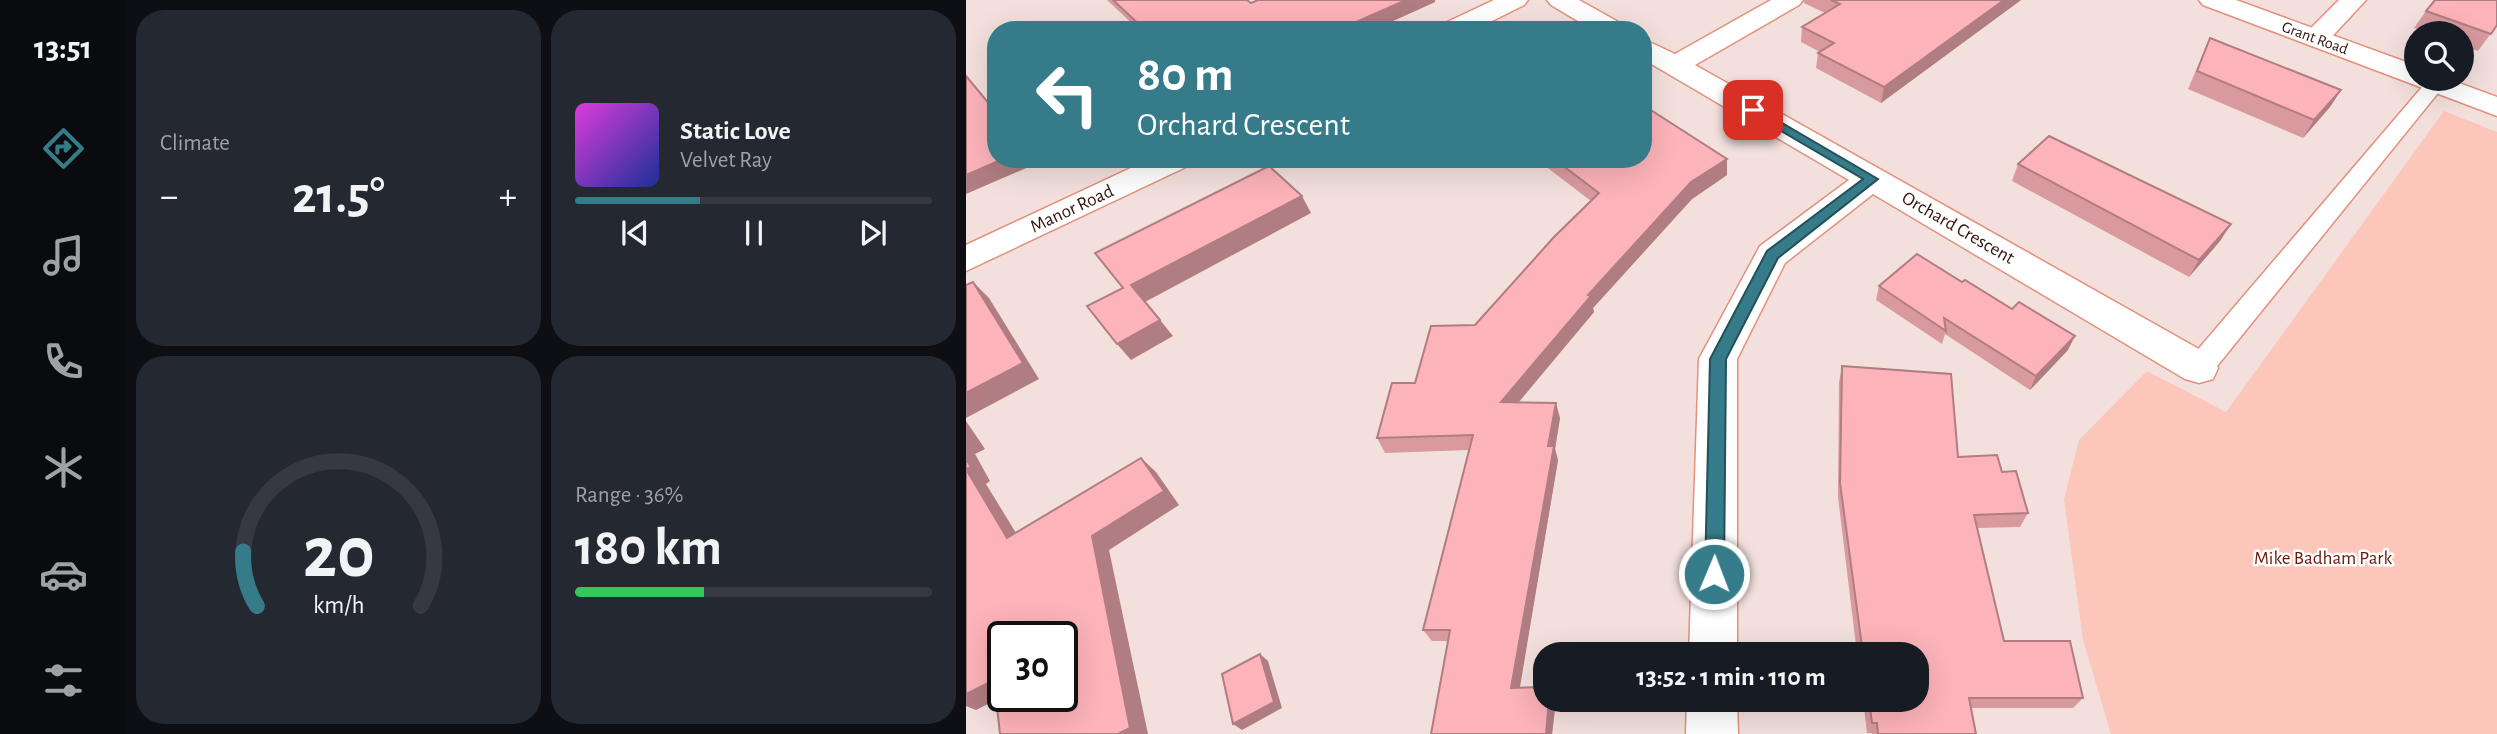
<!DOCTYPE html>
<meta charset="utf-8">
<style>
body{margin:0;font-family:"Alegreya Sans",sans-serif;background:#242831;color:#f1f3f6;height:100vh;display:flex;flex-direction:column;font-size:26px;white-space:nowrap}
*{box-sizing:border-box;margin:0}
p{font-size:23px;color:#9ea1a6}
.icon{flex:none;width:38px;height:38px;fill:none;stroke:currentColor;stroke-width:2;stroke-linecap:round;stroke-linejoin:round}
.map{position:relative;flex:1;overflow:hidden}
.sheet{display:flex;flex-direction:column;gap:10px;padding:10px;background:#0d0f14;width:840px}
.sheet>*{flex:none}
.guide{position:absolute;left:21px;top:21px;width:665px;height:147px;border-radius:28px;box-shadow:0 7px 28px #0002;background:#367b89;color:#fff;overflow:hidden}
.tools{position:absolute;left:1438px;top:21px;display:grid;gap:14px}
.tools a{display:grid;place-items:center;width:70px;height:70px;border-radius:50%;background:#171b24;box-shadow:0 7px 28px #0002;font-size:35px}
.speed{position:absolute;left:21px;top:621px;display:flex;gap:14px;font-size:35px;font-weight:700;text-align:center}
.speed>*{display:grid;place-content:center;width:91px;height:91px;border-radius:50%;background:#171b24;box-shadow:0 7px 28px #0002;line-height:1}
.speed .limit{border:4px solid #111;border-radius:10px;background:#fff;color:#111}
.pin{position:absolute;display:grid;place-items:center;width:60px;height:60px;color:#fff;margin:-30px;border-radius:14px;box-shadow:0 4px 10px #0006}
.me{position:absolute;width:77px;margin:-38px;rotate:1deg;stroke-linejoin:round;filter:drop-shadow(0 0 5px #0008)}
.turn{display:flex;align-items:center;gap:24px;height:147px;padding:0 35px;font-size:32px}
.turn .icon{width:91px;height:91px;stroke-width:2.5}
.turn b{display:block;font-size:49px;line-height:60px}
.big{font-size:52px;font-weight:700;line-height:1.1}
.sheet .card{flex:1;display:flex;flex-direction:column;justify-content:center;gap:10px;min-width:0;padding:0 24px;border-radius:28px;background:#242831}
.sheet .dial{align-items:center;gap:0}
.dial svg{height:182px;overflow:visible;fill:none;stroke:#363941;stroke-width:7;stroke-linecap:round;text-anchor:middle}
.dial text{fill:#f1f3f6;stroke:none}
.song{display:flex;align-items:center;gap:21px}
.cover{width:84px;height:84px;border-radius:10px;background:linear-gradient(135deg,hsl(300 70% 55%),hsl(230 70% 35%))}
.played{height:7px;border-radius:4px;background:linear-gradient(90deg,#367b89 35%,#363941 35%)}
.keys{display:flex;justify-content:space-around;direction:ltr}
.heat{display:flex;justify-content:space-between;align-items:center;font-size:38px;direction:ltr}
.charge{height:10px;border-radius:5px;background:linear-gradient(90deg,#34c759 36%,#363941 0)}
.sheet .tiles{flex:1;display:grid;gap:10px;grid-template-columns:repeat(2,1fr)}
.trip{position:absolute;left:567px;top:642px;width:396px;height:70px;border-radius:28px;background:#171b24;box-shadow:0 7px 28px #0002;font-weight:700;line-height:70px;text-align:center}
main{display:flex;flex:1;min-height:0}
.menu{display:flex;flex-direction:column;width:126px;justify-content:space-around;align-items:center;background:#090b0e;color:#9ea1a6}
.menu .icon{width:49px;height:49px}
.menu .on{color:#367b89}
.menu b{font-size:32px;color:#f1f3f6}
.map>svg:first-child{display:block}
</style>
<main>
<nav class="menu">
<b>13:51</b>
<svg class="icon on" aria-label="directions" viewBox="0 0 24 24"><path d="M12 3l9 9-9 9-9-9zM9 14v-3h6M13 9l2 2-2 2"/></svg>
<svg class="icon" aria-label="music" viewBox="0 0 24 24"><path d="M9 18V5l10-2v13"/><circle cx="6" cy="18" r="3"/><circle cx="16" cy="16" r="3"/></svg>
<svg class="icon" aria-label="phone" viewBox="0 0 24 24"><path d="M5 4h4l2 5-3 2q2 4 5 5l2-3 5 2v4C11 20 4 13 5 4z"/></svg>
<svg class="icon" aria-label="climate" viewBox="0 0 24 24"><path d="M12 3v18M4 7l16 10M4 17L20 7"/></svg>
<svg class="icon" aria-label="car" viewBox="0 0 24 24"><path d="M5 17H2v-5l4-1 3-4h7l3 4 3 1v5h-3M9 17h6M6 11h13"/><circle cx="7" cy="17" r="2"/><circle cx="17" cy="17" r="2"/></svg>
<svg class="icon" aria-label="filters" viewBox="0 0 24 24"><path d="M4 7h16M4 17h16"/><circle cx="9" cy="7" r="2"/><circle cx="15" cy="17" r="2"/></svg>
</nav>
<section class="sheet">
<div class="tiles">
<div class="card"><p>Climate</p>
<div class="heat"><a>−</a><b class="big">21.5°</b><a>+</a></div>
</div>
<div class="card">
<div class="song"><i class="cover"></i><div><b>Static Love</b><p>Velvet Ray</p></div></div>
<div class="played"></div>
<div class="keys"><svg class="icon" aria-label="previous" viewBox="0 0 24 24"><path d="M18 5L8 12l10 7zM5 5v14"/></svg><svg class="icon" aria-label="pause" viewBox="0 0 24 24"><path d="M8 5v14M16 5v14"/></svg><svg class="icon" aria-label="next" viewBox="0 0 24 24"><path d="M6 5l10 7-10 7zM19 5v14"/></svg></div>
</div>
<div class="card dial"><svg viewBox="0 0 100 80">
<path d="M14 69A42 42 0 1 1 86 69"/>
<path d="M14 69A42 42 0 0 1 8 45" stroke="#367b89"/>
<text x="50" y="56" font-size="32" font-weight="700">20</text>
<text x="50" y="72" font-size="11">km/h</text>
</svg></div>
<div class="card"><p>Range · 36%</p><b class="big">180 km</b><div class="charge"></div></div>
</div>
</section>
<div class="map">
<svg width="1531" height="734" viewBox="0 0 1531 734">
<rect width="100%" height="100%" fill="#f3e0dc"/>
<path fill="#fcc7ba" d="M1478,111L1531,132V734H1145L1117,640L1098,499L1113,440L1181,371L1260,412Z"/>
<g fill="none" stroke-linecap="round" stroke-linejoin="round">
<defs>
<path id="service" d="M1463,79H1477L1480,83L1243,376L1233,379L1223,376L1219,368L1223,360Z"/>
<g id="minor">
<path d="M528,0H562L558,5L508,30H473L477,24Z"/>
<path d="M581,0H613L656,24L660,30H627L585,5Z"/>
<path d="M805,0H837L833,5L729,65L1247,357L1252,368L1247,379L1233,383L1219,379L907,194L819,263L771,359V654H723L733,359L794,246L883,180L677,59V39L709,54Z"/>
<path d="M1373,0H1400L1359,44L1350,46L1341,44L1337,38L1341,32Z"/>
<path d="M184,159H226L222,166L0,271V245Z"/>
<path d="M721,700H771L772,734H720Z"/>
</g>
<path id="tertiary" d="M1233,0H1270L1451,66V79H1482L1531,97V116L1237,5Z"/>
</defs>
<use href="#service" stroke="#e4907c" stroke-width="3"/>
<use href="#minor" stroke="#e4907c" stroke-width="3"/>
<use href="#tertiary" stroke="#e4907c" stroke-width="3"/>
<use href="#service" fill="#fff" fill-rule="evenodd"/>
<use href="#minor" fill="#fff" fill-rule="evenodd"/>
<use href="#tertiary" fill="#fff" fill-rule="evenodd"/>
</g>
<g fill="#d99a9f">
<path d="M141,0H281L285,3L292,0H469V2L407,30H173Z"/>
<path d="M838,0H1055L915,103L850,68L852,53L854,52L835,42L836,27L859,13L838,3Z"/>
<path d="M1460,11L1531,25L1512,51L1496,45V33H1462L1448,28Z"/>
<path d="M1244,38L1375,90L1364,107L1337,138L1222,89Z"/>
<path d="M570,159H761V175L726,199L627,308L628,312L553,402L594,418L589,449L592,460L553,688L579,700H590L586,734L482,641H466L457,630L503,450L419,453L411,438L449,383L509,325L625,201Z"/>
<path d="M1052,164L1265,224L1254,241L1223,277L1046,181Z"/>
<path d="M996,282L1102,350L1064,390L979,334L976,344L910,300L913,286Z"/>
<path d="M876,366L992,457L1036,472L1062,513L1054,527L1011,528L1038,641L1117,698L1107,708H1005L1010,734H906V733H901L897,700H950V654H891L872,497L873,382Z"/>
</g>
<g fill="#b07d82">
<path d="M440,0H469V2L407,30H372Z"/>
<path d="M1038,0H1055L915,103L918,87Z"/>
<path d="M1375,90L1364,107L1337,138L1348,120Z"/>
<path d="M37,159H69L72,163L0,194V175Z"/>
<path d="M761,159V175L726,199L627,308L628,312L540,417L535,402L622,295L725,182Z"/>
<path d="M336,196L345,213L179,302L165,285Z"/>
<path d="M1265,224L1254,241L1223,277L1233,260Z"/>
<path d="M7,282L23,298L73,379L0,418V393Z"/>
<path d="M194,320L207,336L165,360L151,344Z"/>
<path d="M1109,336L1102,350L1064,390L1070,376Z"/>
<path d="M590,403L594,418L589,449L592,460L552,699L545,688Z"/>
<path d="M0,421L19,449L9,454L24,481L20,484L61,551L41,538L0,469Z"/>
<path d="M175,458L190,472L213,505L143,550L182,734H152L126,536Z"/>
<path d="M294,654L302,661L316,708L276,730L267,724Z"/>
<path d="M28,680L38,696L10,710L0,706V694Z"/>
<path d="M583,700H590L586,734H580Z"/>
</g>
<g fill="#fcb3b9" stroke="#b07d82" stroke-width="2" fill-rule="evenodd">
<path d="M147,0H281L285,3L292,0H440L372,30H350L346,27L340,30H179Z"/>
<path d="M865,0H1038L918,87L852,53L868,43L836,27L874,4Z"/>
<path d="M1469,0H1531V25L1525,34L1460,11Z"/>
<path d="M1244,38L1375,90L1348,120L1231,71Z"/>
<path d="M0,76L30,112V159H37L0,175Z"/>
<path d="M677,105L761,159L725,182L622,295L625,296L535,402L590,403L582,446H588L545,688L579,687V700H583L580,734H465L484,630H457L507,435L411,438L426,383H449L465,326L509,325L588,237L633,193L588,159H677Z"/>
<path d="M1083,136L1265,224L1233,260L1052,164Z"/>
<path d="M303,166L336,196L165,285L194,320L151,344L121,306L157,288L129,253Z"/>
<path d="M951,254L996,282L999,280L1046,309L1053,302L1109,336L1070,376L978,318L980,331L913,286Z"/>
<path d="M7,282L57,363L0,393V285Z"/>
<path d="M876,366L985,374L992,457L1031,455L1036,472L1050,471L1062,513L1008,515L1038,641H1104L1117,698H1003L1010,734H912L911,723H906L903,700H950V654H897L874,483Z"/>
<path d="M175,458L198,491L126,536L164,728L152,734H34L28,680L0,694V459L5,467L0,469L41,538ZM37,637H96V696H37Z"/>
<path d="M294,654L308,702L267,724L256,674Z"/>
</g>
<path fill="#367b89" stroke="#235059" stroke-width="2" d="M787,106L912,179L812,258L760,359L758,574L755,580L748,583L742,580L739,574L744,359L801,251L897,179L783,112V107Z"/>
<g text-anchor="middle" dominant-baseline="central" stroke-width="5" stroke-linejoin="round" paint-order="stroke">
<g font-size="16" fill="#34140d" stroke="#fff">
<text transform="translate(1349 38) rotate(20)">Grant Road</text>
</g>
<g font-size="19" fill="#34140d" stroke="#fff">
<text transform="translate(106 209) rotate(-25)">Manor Road</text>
<text transform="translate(992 228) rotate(30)">Orchard Crescent</text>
</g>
<g font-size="19" fill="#661c0c" stroke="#fff">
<text x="1357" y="558">Mike Badham Park</text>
</g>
</g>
</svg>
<div class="tools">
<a><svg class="icon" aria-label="search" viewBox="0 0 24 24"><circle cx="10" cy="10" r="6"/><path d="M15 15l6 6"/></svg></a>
</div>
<div class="speed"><div class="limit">30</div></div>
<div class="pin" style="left:787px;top:110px;background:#d93025"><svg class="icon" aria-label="arrive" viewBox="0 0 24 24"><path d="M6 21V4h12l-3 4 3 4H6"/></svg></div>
<svg class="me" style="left:748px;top:574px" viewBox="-20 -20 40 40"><circle r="17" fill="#367b89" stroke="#fff" stroke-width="3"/><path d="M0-11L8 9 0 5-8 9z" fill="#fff"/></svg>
<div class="trip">13:52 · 1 min · 110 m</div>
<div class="guide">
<div class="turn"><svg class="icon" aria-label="left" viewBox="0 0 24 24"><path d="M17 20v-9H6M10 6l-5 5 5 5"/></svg><div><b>80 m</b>Orchard Crescent</div></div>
</div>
</div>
</main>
